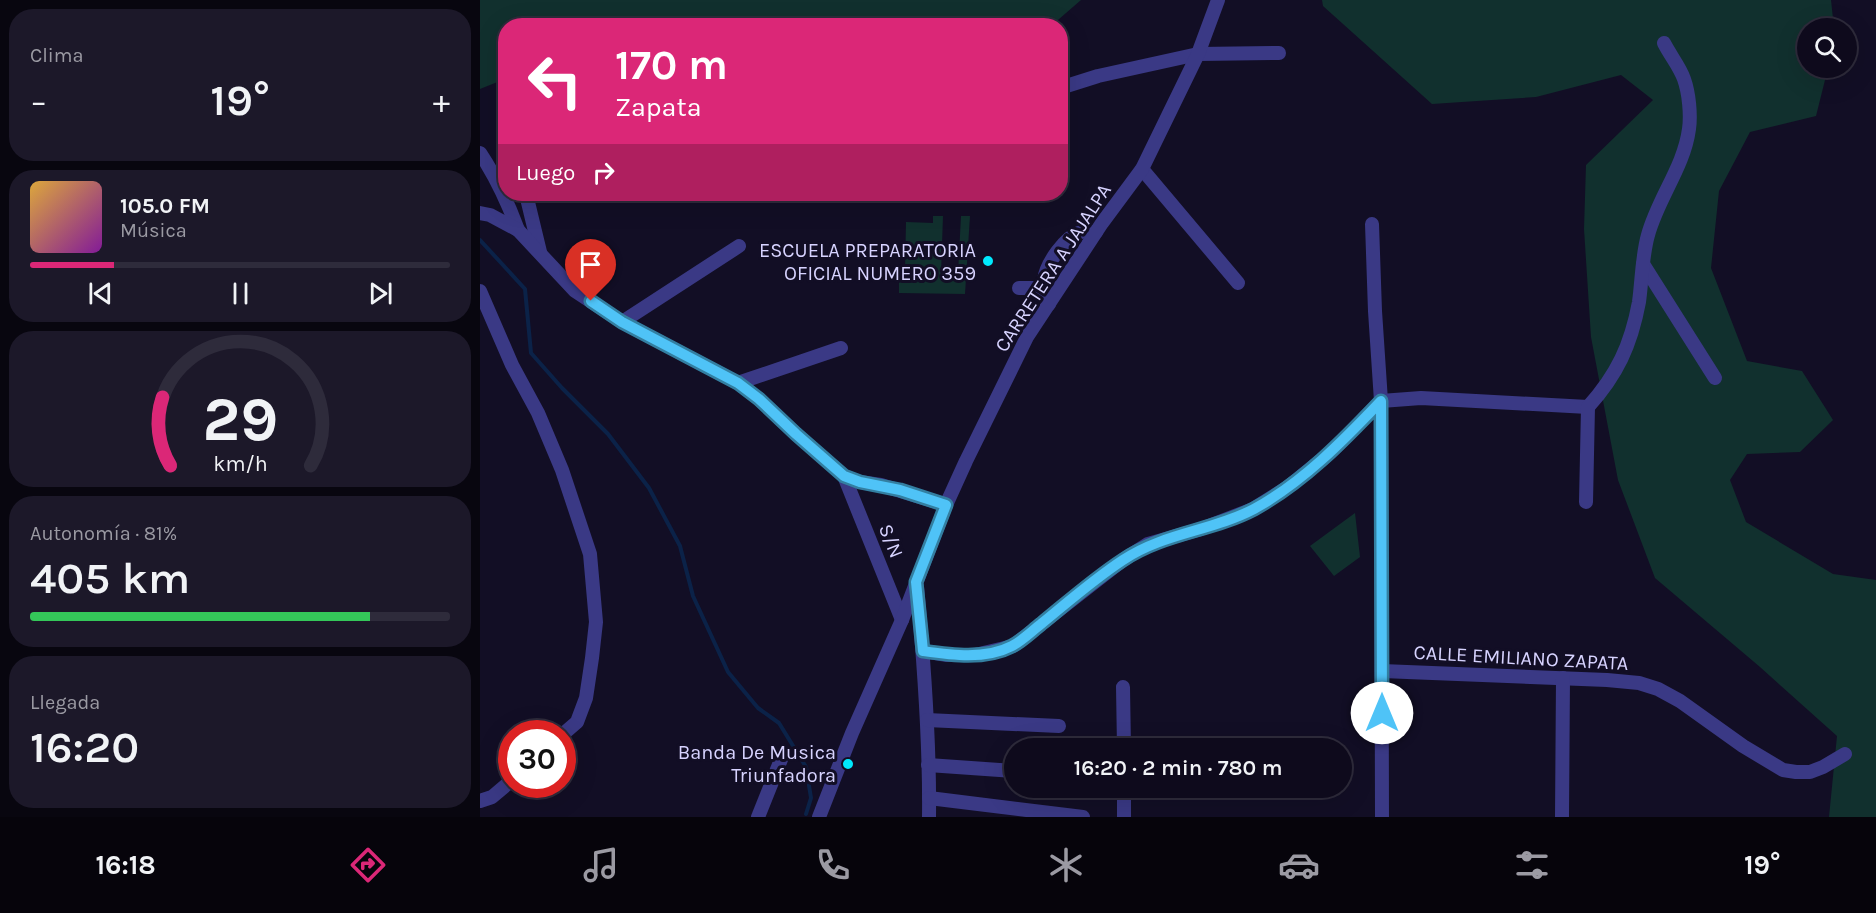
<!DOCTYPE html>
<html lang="es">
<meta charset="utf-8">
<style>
body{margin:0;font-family:Karla,sans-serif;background:#1c1829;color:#f1f3f6;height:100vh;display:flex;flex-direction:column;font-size:22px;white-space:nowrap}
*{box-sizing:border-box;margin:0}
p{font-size:20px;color:#9b9aa3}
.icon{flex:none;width:33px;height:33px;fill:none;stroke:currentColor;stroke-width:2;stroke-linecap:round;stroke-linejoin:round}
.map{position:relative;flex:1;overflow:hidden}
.side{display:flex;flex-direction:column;gap:9px;padding:9px;background:#08060f;width:480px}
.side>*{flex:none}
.banner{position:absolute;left:18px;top:18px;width:570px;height:183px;border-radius:24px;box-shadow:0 6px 24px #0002,0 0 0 2px #2e2b3b;background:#db2777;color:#fff;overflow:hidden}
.controls{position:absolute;left:1317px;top:18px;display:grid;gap:12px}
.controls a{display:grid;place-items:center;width:60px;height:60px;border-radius:50%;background:#0e0a1c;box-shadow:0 6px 24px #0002,0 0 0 2px #2e2b3b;font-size:30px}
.speed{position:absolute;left:18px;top:720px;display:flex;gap:12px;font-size:30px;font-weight:700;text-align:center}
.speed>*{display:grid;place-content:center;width:78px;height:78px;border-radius:50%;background:#0e0a1c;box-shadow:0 6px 24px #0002,0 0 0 2px #2e2b3b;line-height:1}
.speed .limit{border:9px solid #d22;background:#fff;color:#111}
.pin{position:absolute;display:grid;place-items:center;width:51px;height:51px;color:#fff;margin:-62px -26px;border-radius:50% 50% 50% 0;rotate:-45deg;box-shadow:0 0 6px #0007}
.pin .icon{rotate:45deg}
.me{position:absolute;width:66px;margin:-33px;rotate:0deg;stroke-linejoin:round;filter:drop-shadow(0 0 4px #0008)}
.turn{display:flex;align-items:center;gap:21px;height:126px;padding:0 18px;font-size:27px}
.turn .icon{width:78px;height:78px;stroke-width:2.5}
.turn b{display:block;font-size:42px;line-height:51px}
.then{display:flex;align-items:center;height:57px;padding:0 18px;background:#0003;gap:12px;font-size:22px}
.big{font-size:45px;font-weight:600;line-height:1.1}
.side .card{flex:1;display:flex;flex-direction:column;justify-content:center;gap:9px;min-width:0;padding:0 21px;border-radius:24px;background:#1c1829}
.side .dial{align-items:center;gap:0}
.dial svg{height:156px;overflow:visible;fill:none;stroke:#2e2b3b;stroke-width:7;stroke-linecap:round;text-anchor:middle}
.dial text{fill:#f1f3f6;stroke:none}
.song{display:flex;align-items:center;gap:18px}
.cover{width:72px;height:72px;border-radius:9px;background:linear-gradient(135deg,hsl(40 70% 55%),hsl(290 70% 35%))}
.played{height:6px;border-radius:3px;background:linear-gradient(90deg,#db2777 20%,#2e2b3b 20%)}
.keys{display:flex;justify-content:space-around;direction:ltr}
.heat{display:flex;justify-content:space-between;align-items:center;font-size:33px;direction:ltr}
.charge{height:9px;border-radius:4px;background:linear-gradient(90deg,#34c759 81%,#2e2b3b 0)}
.trip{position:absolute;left:524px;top:738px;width:348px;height:60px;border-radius:30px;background:#0e0a1c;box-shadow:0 6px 24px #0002,0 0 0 2px #2e2b3b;font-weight:600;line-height:60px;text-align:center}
.tabs{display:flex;height:96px;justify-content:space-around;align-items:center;background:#06040b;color:#9b9aa3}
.tabs .icon{width:42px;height:42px}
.tabs .selected{color:#db2777}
.tabs b{font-size:27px;color:#f1f3f6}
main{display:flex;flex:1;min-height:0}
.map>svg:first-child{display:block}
</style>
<main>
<section class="side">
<div class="card"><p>Clima</p>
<div class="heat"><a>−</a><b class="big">19°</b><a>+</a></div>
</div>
<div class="card">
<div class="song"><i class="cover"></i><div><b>105.0 FM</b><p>Música</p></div></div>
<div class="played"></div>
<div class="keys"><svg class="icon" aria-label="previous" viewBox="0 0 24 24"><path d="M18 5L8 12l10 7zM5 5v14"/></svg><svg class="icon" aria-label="pause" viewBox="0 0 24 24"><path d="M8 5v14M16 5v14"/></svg><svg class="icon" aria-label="next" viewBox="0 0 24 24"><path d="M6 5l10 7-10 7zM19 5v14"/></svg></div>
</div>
<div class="card dial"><svg viewBox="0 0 100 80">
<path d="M14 69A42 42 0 1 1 86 69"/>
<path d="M14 69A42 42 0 0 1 10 34" stroke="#db2777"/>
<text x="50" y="56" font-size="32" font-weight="700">29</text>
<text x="50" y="72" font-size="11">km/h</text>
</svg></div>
<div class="card"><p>Autonomía · 81%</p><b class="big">405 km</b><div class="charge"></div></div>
<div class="card"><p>Llegada</p><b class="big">16:20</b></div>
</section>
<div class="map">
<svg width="1396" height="817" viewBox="0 0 1396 817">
<rect width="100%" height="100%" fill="#120e25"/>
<g fill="#11302e">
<path d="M0,0H601L571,26H26L25,79L0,89Z"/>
<path d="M842,0H1351L1354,28H1328V68H1348L1336,116L1270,132L1239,191L1231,268L1267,361L1322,371L1353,420L1320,452L1267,454L1250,480L1266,522L1353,574L1396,580V817H1349L1357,736L1280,667L1175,578L1138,480L1111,337L1104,229L1106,165L1173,100L1141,75L1056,97L952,104L843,6Z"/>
<path d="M453,216H463L461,274H478L481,216H490L485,294L419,293V272L425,270L426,222L453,223Z"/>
<path d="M875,513L880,557L854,576L830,546Z"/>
</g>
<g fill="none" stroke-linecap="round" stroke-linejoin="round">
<path stroke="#0b2248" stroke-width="4" d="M0,240L45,289L51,353L82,388L128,434L169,488L200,546L213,596L248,672L278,708L299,723L326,767L331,798L326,814"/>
<g stroke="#3a3985" stroke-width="14">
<path d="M580,88L618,76L718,54L799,53"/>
<path d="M0,153C16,177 28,203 38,230"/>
<path d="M662,169L758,283"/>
<path d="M46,194L60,252"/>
<path d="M0,213L10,215L38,230L95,291L142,322L258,383L279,399L316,434L364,476L380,482L401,485L466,505"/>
<path d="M892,224L895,311L901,401L902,817"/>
<path d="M1163,264L1235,378"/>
<path d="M539,288H560L564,281"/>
<path d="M0,291L32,365L58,413L82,470L110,554L116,622L112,658L106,698L97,722L82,735"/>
<path d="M569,304C567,297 563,288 564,280C566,264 585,236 601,232C605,231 611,232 616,232"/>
<path d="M142,322L259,246"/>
<path d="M258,383L361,348"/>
<path d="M901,401L941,398L1108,407"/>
<path d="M364,476L422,620"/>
<path d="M1106,502L1108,407C1137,375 1151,345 1159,302C1162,280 1162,256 1168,235C1178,198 1204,167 1209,129C1211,115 1209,93 1204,79C1200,67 1190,55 1184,43"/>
<path d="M437,587C444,663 450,740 449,817"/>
<path d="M443,651L467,655H495L533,646L643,560L668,544L721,529L773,509L808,487L851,452L901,401"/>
<path d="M902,671L1127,680L1159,683L1178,689L1200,701L1263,746L1303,770L1316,772H1330L1343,767L1365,754"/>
<path d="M643,687L644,748"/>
<path d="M447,720L579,726"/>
<path d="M448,765L534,771"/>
<path d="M644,788V817"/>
<path d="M449,798L603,817"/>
<path d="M0,801L12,797L32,780"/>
<path d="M278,817L302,757"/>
<path d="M339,817L372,733L422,620L466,505L486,461L547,337L622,223L662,169L718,54L738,0"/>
<path d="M1082,817L1083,678"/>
</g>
</g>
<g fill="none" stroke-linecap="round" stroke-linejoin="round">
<defs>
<path id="route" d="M111,301L142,322L258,383L279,399L316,434L364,476L380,482L420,490L466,505L436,582L443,651C471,655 505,660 532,646C542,641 552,631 561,624C588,602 614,579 643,560C683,533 732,531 774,509C823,482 863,441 901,401L902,713"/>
</defs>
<use href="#route" stroke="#337fa1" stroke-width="15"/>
<use href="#route" stroke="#4fc3f7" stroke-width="10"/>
</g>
<g fill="#00e9fe" stroke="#120e25" stroke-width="2">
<circle cx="508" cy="261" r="6"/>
<circle cx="368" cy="764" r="6"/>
</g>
<g text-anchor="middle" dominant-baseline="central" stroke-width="6" stroke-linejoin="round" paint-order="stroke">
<g font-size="20" fill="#d7d3ff" stroke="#120e25" text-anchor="end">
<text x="496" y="250">ESCUELA PREPARATORIA<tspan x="496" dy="23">OFICIAL NUMERO 359</tspan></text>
<text x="356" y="752">Banda De Musica<tspan x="356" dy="23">Triunfadora</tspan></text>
</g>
<g font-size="20" fill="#d7d3ff" stroke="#120e25">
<text transform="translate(573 268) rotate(-57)">CARRETERA A JAJALPA</text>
<text transform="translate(411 541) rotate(68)">S/N</text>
<text transform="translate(1041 658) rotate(3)">CALLE EMILIANO ZAPATA</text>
</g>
</g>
</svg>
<div class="controls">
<a><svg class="icon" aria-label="search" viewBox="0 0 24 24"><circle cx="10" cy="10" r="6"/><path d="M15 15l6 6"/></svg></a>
</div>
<div class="speed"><div class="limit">30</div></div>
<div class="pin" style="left:111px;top:301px;background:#d93025"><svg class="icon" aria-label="arrive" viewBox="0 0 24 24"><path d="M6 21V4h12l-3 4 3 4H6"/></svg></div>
<svg class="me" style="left:902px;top:713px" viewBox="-20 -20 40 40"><circle r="19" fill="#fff"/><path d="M0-13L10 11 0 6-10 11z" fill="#4fc3f7"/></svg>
<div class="trip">16:20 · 2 min · 780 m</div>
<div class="banner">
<div class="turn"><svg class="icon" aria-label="left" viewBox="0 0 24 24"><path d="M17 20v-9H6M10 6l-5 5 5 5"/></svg><div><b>170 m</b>Zapata</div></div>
<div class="then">Luego<svg class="icon" aria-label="right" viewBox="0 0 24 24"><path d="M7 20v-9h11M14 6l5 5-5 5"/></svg></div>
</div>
</div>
</main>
<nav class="tabs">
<b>16:18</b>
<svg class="icon selected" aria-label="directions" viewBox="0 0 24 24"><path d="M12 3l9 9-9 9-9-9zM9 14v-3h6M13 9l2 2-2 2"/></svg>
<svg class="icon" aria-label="music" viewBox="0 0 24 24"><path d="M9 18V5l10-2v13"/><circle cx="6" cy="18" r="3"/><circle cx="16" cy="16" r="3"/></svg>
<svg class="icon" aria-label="phone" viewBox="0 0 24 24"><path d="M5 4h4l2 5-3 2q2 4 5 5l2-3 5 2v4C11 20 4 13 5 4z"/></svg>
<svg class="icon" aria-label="climate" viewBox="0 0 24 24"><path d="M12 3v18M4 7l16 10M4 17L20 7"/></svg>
<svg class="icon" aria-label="car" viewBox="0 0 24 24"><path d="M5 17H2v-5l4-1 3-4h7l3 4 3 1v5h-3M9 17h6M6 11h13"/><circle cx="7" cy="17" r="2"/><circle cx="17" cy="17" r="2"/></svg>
<svg class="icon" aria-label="filters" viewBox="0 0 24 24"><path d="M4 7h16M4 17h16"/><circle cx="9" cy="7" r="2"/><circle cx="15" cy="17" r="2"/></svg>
<b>19°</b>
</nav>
